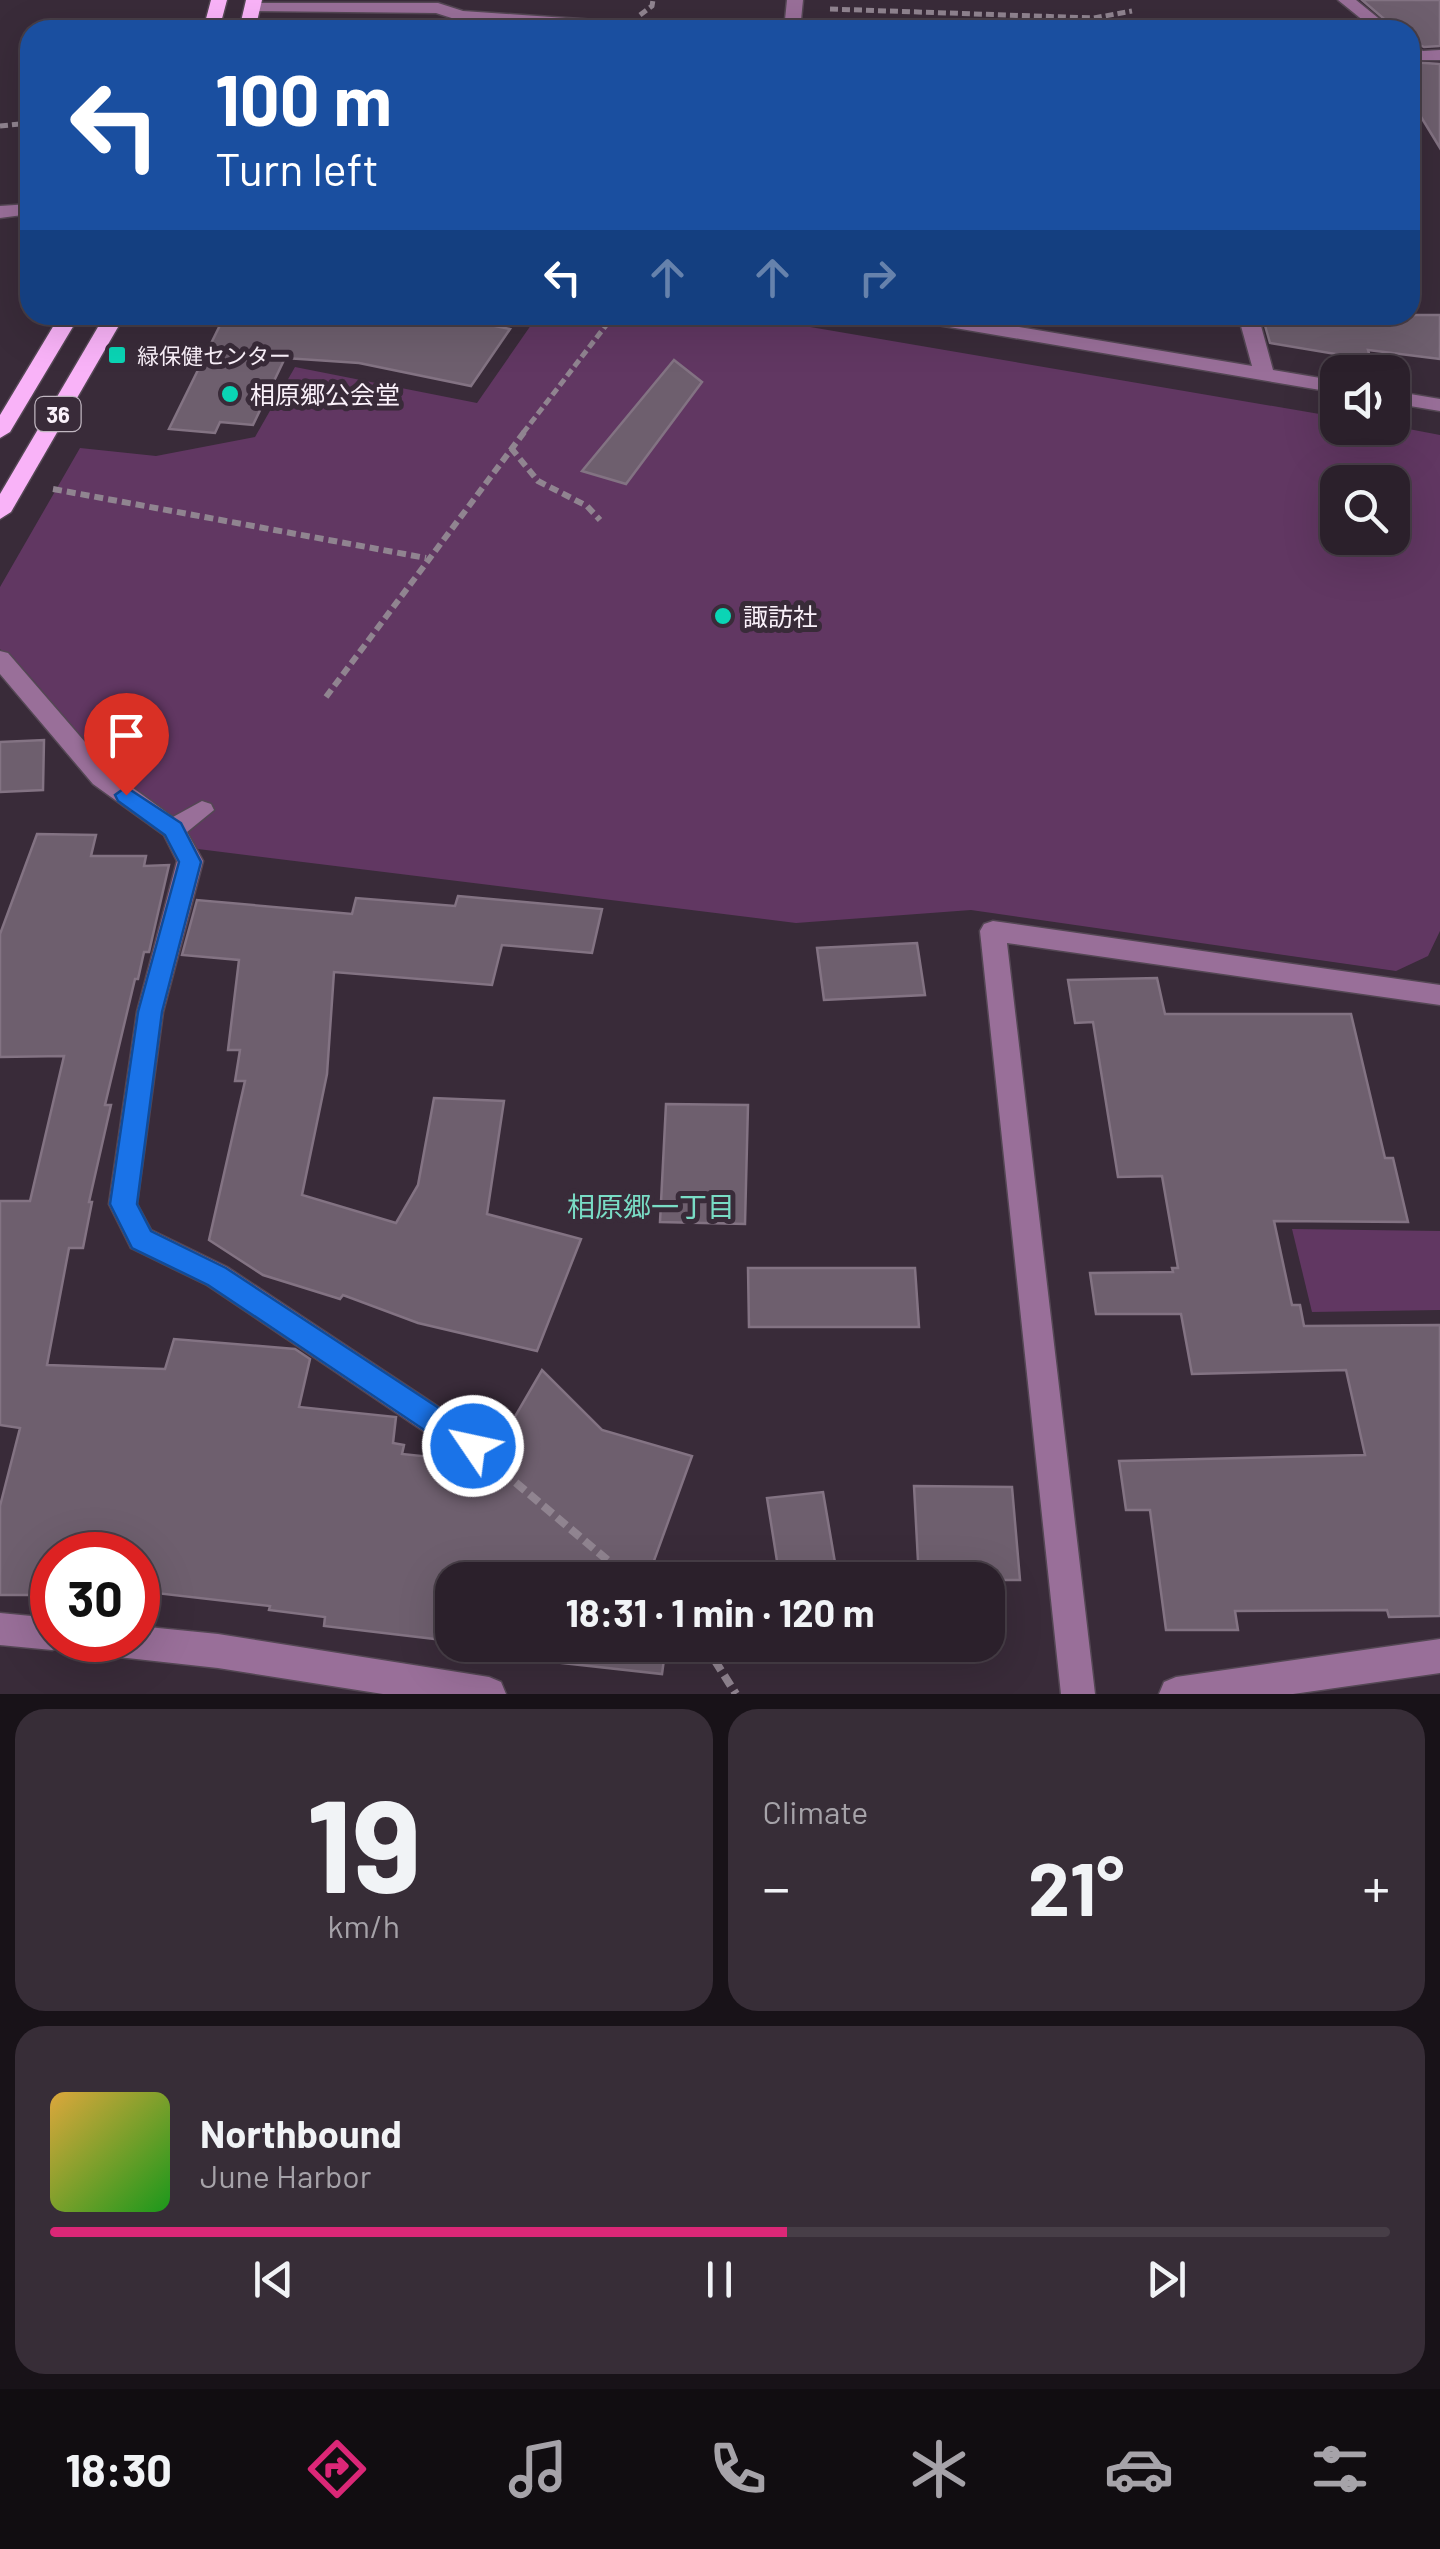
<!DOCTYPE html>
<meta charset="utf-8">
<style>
body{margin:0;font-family:Barlow,"Noto Sans JP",sans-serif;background:#372d37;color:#f1f3f6;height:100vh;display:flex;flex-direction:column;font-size:38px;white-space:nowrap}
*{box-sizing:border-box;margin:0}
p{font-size:32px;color:#a6a3a9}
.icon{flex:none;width:55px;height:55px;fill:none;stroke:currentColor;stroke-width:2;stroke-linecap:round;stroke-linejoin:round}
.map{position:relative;height:1694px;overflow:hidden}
.sheet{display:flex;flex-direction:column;gap:15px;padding:15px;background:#181218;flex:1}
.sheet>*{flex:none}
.hud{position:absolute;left:20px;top:20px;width:1400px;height:305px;border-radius:30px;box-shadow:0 10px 40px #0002,0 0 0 2px #473e47;background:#1a4fa0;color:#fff;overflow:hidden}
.controls{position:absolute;left:1320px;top:355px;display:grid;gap:20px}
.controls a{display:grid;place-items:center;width:90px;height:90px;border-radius:20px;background:#2b202b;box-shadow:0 10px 40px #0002,0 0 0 2px #473e47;font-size:50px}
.speed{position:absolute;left:30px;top:1532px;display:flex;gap:20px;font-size:50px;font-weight:700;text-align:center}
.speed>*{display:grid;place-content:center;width:130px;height:130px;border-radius:50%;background:#2b202b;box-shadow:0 10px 40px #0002,0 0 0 2px #473e47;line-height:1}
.speed .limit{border:15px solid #d22;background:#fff;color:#111}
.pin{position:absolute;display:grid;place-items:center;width:85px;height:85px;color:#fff;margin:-102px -42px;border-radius:50% 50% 50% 0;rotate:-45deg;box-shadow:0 0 10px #0007}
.pin .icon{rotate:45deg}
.me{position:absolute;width:110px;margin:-55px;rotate:304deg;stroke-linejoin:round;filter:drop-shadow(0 0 8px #0008)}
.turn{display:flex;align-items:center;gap:35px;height:210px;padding:0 30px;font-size:45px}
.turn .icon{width:130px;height:130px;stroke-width:2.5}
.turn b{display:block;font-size:70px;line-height:85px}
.lanes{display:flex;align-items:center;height:95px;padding:0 30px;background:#0003;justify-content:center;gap:50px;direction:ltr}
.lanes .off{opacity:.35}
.big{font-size:75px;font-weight:700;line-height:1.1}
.sheet .tile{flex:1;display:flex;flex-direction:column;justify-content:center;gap:15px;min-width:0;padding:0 35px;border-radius:30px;background:#372d37}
.sheet .dial{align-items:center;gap:0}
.dial b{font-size:130px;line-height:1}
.song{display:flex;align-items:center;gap:30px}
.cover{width:120px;height:120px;border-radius:15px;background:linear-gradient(135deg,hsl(40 70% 55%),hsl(120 70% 35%))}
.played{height:10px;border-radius:5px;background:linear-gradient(90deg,#db2777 55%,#473e47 55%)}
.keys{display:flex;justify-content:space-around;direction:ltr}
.heat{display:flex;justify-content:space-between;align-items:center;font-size:55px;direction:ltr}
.sheet .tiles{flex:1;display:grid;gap:15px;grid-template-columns:1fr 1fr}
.tile:last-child{grid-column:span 2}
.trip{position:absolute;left:435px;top:1562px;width:570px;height:100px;border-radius:30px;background:#2b202b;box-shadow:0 10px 40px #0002,0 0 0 2px #473e47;font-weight:700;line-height:100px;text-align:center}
.tabs{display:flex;height:160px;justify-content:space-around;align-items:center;background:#110d11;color:#a6a3a9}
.tabs .icon{width:70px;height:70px}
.tabs .current{color:#db2777}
.tabs b{font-size:45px;color:#f1f3f6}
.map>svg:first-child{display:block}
</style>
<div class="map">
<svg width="1440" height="1694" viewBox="0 0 1440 1694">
<rect width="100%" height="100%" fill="#392b39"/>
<g fill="#613762" fill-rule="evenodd">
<path d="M538,315H740L1337,417L1338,428L1393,426L1440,435V931L1428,956L1396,971L971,910L796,923L198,849C168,811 139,803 108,773C69,735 45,682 0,649V587L80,448L156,456L255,437L295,367L477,403ZM1338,482H1392V538H1338Z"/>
<path d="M1292,1229L1440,1231V1310L1312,1312Z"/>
</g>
<g fill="#6e5f6e" stroke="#837383" stroke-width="2.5">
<path d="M1362,0H1440V46L1424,47L1410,40V30H1397Z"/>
<path d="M1410,62L1440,64V148L1410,99Z"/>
<path d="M225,315H441L510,329L471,386L359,363L285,358L253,425L220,422L215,433L169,429Z"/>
<path d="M1262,315H1440V359L1368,350L1371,360L1270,343Z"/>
<path d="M674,360L702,382L626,484L582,471Z"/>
<path d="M44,740L43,790L0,792V742Z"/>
<path d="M37,834L96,835L91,856H146L144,866L169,865L149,952H144L138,979H135L105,1105H111L89,1202H92L83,1248H69L47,1365L165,1369L174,1339L295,1349L310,1359L299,1407L396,1417L393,1443L404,1445L402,1454L459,1460L471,1465L488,1463L542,1370L602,1430L692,1456L647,1580H452V1641L324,1626L325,1617L269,1610L270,1606L138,1591V1555H52V1595H0V1506L20,1428L0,1425V1201H30L64,1056L0,1057V934Z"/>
<path d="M458,896L602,909L592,953L502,945L492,985L334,972L327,1074L302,1195L396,1223L418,1185L434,1098L504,1101L487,1214L581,1239L537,1351L418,1323L343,1295L340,1299L263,1275L209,1240L245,1081H235L240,1050H228L239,960L182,955L197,900L352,914L356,898L455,906Z"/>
<path d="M917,943L925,995L824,1000L817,948Z"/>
<path d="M1157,978L1165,1014H1351L1385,1158H1393L1408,1222L1274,1221L1292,1305H1300L1304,1326L1440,1325V1616L1389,1617L1387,1610L1235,1611L1238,1630H1166L1150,1510H1126L1119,1461L1365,1455L1346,1370L1192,1374L1181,1314H1096L1090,1273L1173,1272L1172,1268H1178L1162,1176L1118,1177L1093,1022L1075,1023L1068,980Z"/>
<path d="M666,1104L748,1105L745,1224L660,1222Z"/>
<path d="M748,1268H915L919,1327H749Z"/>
<path d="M914,1486L1012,1487L1020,1580H919Z"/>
<path d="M823,1492L838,1580H780L767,1498Z"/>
<path d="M484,1645H666L662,1674L500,1656L502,1647Z"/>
</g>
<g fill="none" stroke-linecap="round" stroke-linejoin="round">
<defs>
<g id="minor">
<path d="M787,0H803L800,30H784Z"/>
<path d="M1338,0H1356L1393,30H1375Z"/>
<path d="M253,3H438L463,11L610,21L618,26L614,30H596L461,21L436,13L247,11L245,8Z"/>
<path d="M1410,44L1423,51L1440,50V60H1413Z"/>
<path d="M30,204V214L0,218V206Z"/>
<path d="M904,315H948L1252,366L1238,315H1258L1273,370L1338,381V393L914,321Z"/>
<path d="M1392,391L1440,399V411L1392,403Z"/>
<path d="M0,651L8,653L111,772L173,817L202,801L211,804L214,810L187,832L203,861L163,1012L137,1204L151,1230L227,1267L484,1437L489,1447L484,1457L473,1462L462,1457L207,1285L131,1248L109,1204L137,1012L177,861L164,835L93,784L0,674Z"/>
<path d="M993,921L1440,985V1005L1007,943L1095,1694H1061L980,931L984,924Z"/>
<path d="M0,1613L52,1618V1640H66L64,1646L52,1650L0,1645Z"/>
<path d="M138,1626L218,1634L489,1677L501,1682L506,1694H383L218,1668L109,1656L97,1652L92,1640H138Z"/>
<path d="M1440,1639V1673L1293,1694H1159L1164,1682L1176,1677Z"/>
</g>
<g id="major">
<path d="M211,0H227L219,30H203Z"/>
<path d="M246,0H262L255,30H239Z"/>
<path d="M60,315H80L10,432L0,438V415Z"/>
<path d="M105,315H125L11,512L0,519V494Z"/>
</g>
</defs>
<use href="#minor" stroke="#544754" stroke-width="3"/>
<use href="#major" stroke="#544754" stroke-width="3"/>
<g stroke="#908490" stroke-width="5" stroke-dasharray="8 4" stroke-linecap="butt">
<path d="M830,9L1094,18L1132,11"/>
<path d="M640,15L652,6L653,0"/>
<path d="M1095,18L1130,30"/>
<path d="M0,126L30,123"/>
<path d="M523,433L614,315"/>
</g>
<g stroke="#908490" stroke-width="6" stroke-dasharray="9 5" stroke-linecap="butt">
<path d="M511,448L538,481L587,506L600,520"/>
<path d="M53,489L426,558"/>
<path d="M326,697L525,431"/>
</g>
<g stroke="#908490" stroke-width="8" stroke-dasharray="12 6" stroke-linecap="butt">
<path d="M502,1471L631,1580"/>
<path d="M705,1645L736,1694"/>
</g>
<use href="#minor" fill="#996f99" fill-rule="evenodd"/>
<use href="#major" fill="#f9b3f8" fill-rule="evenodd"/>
</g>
<path fill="#1a73e8" stroke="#114b97" stroke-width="2.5" d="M126,787L181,823L201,862L162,1012L137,1204L151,1231L226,1268L483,1437L487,1446L483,1456L473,1460L463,1456L208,1285L132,1248L110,1204L138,1012L179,862L165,835L118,801L115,795Z"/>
<g fill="#0ad5b5" stroke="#392b39" stroke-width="4">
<rect x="107" y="345" width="20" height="20" rx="5"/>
<circle cx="230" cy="394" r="10"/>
<circle cx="723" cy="616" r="10"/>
</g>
<g text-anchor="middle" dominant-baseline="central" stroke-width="10" stroke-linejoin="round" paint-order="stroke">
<g font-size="22" fill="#faf1fa" stroke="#392b39" text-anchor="start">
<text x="137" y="355">緑保健センター</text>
</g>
<rect fill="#392b39" stroke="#c0b6c0" stroke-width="2.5" x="35.5" y="397" width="45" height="34" rx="8"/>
<g font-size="22" font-weight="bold" fill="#faf1fa">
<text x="58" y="414">36</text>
</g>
<g font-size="25" fill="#faf1fa" stroke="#392b39" text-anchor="start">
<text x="250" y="394">相原郷公会堂</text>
<text x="743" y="616">諏訪社</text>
</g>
<g font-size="28" fill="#79dcc5" stroke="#392b39">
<text x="651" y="1206">相原郷一丁目</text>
</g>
</g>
</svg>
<div class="controls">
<a><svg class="icon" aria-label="sound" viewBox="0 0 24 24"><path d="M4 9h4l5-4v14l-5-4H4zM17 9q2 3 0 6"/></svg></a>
<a><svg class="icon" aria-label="search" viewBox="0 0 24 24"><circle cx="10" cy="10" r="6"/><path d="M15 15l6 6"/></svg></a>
</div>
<div class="speed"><div class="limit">30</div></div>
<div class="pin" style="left:126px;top:795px;background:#d93025"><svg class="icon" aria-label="arrive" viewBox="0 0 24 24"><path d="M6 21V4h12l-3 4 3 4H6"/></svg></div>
<svg class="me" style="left:473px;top:1446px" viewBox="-20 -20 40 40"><circle r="17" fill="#1a73e8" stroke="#fff" stroke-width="3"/><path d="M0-11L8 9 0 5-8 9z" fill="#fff"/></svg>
<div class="trip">18:31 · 1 min · 120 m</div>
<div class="hud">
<div class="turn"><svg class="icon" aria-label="left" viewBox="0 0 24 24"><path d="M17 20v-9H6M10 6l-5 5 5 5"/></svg><div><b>100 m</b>Turn left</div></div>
<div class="lanes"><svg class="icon" aria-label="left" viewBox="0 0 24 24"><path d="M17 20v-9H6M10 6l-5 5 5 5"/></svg><svg class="icon off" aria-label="ahead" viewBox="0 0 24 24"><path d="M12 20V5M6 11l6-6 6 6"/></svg><svg class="icon off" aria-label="ahead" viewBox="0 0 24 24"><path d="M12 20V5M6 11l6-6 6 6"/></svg><svg class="icon off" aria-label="right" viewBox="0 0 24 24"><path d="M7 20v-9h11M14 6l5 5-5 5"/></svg></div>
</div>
</div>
<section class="sheet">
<div class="tiles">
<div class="tile dial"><b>19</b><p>km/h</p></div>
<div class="tile"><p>Climate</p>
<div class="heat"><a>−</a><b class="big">21°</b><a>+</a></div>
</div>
<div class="tile">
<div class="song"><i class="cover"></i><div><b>Northbound</b><p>June Harbor</p></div></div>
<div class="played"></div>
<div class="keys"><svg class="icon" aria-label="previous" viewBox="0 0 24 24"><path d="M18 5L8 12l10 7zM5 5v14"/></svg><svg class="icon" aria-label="pause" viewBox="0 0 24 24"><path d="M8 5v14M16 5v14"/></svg><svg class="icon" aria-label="next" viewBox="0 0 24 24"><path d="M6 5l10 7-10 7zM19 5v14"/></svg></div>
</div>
</div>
</section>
<nav class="tabs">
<b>18:30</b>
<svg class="icon current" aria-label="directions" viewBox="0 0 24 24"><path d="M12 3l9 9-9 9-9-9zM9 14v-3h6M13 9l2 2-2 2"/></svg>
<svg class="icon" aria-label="music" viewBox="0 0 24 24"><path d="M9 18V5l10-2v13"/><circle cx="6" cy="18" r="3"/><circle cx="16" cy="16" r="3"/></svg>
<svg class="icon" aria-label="phone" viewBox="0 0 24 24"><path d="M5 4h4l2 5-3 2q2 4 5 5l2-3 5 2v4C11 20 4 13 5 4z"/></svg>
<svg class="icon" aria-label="climate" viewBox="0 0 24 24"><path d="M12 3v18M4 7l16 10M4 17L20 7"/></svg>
<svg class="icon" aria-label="car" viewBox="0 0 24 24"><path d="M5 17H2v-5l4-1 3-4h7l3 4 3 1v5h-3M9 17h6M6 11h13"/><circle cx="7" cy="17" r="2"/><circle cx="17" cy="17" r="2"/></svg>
<svg class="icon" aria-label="filters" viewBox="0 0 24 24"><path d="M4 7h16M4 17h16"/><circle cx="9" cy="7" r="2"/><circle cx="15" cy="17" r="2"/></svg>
</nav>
